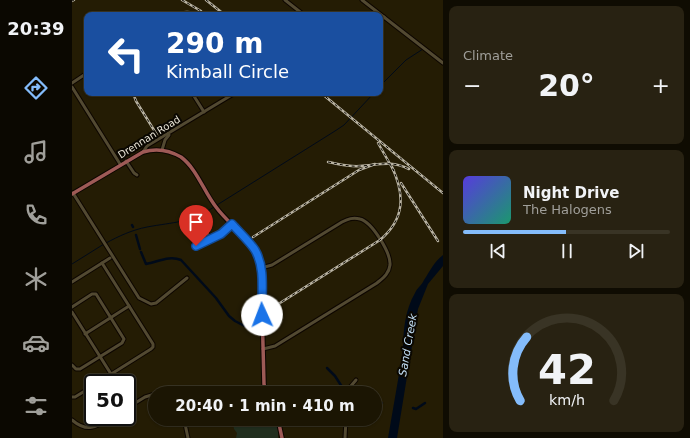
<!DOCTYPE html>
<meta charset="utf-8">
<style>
body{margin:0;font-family:"DejaVu Sans",sans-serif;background:#282212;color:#f1f3f6;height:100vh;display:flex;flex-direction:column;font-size:15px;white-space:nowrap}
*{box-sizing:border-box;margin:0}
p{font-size:13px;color:#a09f9a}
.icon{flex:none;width:22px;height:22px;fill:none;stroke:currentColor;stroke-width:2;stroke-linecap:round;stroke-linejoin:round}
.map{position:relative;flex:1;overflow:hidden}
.panel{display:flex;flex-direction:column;gap:6px;padding:6px;background:#0f0c02;width:247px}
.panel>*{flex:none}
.guide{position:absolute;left:12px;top:12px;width:299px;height:84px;border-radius:8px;box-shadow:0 1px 3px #0004,0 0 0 1px #393425;background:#1a4fa0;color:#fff;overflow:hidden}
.speed{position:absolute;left:12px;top:374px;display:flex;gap:8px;font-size:20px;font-weight:700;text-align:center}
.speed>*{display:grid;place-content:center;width:52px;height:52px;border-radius:50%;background:#1b1503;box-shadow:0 1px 3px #0004,0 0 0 1px #393425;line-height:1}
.speed .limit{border:2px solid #111;border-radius:6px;background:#fff;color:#111}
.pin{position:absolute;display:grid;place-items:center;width:34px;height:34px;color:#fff;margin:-41px -17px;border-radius:50% 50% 50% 0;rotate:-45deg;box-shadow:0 0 4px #0007}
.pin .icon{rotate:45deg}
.me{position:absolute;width:44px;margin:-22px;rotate:358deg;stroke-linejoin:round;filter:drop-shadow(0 0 3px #0008)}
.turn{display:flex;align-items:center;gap:14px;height:84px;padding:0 16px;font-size:18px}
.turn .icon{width:52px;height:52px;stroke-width:2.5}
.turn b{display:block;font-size:28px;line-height:34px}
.big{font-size:30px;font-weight:700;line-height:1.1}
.panel .widget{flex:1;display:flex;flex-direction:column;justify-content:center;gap:6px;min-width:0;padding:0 14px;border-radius:8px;background:#282212}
.panel .dial{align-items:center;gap:0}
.dial svg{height:104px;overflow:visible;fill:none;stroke:#393425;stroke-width:7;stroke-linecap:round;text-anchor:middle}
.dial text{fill:#f1f3f6;stroke:none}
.song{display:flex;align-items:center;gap:12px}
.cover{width:48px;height:48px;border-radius:6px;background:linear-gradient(135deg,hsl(250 70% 55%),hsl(160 70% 35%))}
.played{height:4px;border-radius:2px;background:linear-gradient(90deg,#84bcfb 50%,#393425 50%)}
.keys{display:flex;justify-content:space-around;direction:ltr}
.heat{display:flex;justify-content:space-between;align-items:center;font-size:22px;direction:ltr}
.trip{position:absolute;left:76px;top:386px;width:234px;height:40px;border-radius:20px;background:#1b1503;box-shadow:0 1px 3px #0004,0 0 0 1px #393425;font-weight:700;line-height:40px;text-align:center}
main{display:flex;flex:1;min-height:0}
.dock{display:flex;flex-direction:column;width:72px;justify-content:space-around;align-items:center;background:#0b0801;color:#a09f9a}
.dock .icon{width:28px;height:28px}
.dock .on{color:#84bcfb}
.dock b{font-size:18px;color:#f1f3f6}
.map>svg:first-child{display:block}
</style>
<main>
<nav class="dock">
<b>20:39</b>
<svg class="icon on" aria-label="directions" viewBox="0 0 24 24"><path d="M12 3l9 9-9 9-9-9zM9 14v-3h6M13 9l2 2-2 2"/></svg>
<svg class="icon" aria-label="music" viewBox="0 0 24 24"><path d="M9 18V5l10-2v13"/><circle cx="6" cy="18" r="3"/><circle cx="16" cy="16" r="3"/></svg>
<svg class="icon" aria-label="phone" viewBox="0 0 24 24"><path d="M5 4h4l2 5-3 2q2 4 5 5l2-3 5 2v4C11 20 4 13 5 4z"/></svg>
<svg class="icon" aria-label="climate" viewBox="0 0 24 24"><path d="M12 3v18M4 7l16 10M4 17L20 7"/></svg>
<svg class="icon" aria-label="car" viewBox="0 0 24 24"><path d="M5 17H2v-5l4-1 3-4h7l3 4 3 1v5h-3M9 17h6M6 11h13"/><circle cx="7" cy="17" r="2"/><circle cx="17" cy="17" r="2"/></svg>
<svg class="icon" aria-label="filters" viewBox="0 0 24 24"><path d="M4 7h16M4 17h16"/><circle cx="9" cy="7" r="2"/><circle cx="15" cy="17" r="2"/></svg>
</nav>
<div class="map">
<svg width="371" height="438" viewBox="0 0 371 438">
<rect width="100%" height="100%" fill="#241c04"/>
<path fill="#212e1e" d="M170,419H202L206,430V438H164L165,433L162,429L161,424Z"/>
<path fill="#000a19" d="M371,255V266L356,284L346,309L325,438H316L331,351C331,331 333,310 343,293C345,288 350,285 352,280C358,271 362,262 371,255Z"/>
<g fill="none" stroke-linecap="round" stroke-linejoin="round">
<g stroke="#000a19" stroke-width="1">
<path d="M308,86L334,60L351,49"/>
<path d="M145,205L263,131L272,125L302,93"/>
<path d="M34,243C47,236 60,230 75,227C102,222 118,223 142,207"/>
<path d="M0,264L32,244"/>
</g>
<g stroke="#000a19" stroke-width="2.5">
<path d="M60,225L61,227"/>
<path d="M64,235L68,249"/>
<path d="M69,252L74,264C86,262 97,255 109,260L144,298L157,316L163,321L184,332"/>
<path d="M255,368L263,376L272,390"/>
<path d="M303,402L310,403"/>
<path d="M341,408L344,409L353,403"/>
</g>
<defs>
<g id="minor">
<path d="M213,0L232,15"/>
<path d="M290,0L371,63"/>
<path d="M308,22L312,17"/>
<path d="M0,83L15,73"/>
<path d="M0,87L48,164"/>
<path d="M120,93L132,112"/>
<path d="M90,150L93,140L97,135"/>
<path d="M71,152L75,146L163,93"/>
<path d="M54,161L62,173L65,175"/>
<path d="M1,193L67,298L79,304L84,303L115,278"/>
<path d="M138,239L131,223L120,227L124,241V246C137,240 149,235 160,224"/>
<path d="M189,268L200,265L270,222C276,219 281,217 288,219C300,222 319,253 318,265C317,274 311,278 305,283L203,346L191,349"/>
<path d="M0,282L38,258"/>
<path d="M0,307L20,294H24L52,339L50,343L8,369H4L0,365"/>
<path d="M0,312L39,374"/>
<path d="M13,334L57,306"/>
<path d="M25,383L79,349L81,347V344L30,263"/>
<path d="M273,393L284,380"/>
<path d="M0,397H3L21,386"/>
<path d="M55,408L73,397L83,394"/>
<path d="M112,419L116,438"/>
<path d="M0,420C16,434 26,426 41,417"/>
<path d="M207,424L219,419"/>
<path d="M273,438L274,419"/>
</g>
<g id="major">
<path d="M0,194L71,152C84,148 97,150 109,157C125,169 132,192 144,207C155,222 171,233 181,248C185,254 188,260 189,268L192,384L194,393"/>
<path d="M206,419L210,438"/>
</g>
</defs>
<use href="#minor" stroke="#0d0600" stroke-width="5"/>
<use href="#major" stroke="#0d0600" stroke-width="5.5"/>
<use href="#minor" stroke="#524931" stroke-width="3"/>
<use href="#major" stroke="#9e5a56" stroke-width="3.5"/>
<defs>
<g id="rail">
<path d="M110,0L129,11"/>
<path d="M134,0L153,15"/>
<path d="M0,1L2,0"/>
<path d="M96,15C109,11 121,11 134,15"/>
<path d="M61,93L64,101L85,135"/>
<path d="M249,93L371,193"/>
<path d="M306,143L322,171"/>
<path d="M256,162C267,164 277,167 288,166C307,165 318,160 337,169"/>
<path d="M329,183L366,241"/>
<path d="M181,237L287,170L303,164"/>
<path d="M200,308L308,240C333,219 333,195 320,167"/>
</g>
</defs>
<use href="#rail" stroke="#b9b3a3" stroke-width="2.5"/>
<use href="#rail" stroke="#0a0701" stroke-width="1" stroke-dasharray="3" stroke-linecap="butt"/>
</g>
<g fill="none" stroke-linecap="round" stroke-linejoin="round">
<defs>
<path id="route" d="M124,246L149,234L160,224C167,232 177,241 183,250C194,269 189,294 190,315"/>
</defs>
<use href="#route" stroke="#114b97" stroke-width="10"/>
<use href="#route" stroke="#1a73e8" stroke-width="7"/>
</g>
<g text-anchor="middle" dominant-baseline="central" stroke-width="4" stroke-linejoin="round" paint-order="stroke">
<g font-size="10" fill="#e5e0d2" stroke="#0a0701">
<text transform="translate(77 137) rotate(-32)">Drennan Road</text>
</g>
<g font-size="11" font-style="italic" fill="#c4e0f7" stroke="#0a0701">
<text transform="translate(336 345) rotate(-80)">Sand Creek</text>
</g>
</g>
</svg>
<div class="speed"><div class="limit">50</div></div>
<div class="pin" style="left:124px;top:246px;background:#d93025"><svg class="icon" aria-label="arrive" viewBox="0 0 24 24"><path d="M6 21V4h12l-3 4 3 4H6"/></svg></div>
<svg class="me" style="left:190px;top:315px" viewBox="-20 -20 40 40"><circle r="19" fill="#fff"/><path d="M0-13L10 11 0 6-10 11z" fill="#1a73e8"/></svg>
<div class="trip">20:40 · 1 min · 410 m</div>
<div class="guide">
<div class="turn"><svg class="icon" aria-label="left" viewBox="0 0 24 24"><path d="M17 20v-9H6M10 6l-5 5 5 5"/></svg><div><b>290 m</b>Kimball Circle</div></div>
</div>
</div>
<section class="panel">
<div class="widget"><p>Climate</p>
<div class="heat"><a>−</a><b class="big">20°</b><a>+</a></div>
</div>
<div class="widget">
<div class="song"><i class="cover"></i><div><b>Night Drive</b><p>The Halogens</p></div></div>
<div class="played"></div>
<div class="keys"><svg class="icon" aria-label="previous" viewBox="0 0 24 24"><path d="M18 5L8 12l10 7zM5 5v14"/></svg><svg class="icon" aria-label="pause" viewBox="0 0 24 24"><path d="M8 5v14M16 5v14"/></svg><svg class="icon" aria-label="next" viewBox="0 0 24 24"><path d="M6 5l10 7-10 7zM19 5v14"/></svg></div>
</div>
<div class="widget dial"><svg viewBox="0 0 100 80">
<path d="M14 69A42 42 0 1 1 86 69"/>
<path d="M14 69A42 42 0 0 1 19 20" stroke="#84bcfb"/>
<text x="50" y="56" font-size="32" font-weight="700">42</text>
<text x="50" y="72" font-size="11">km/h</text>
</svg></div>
</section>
</main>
